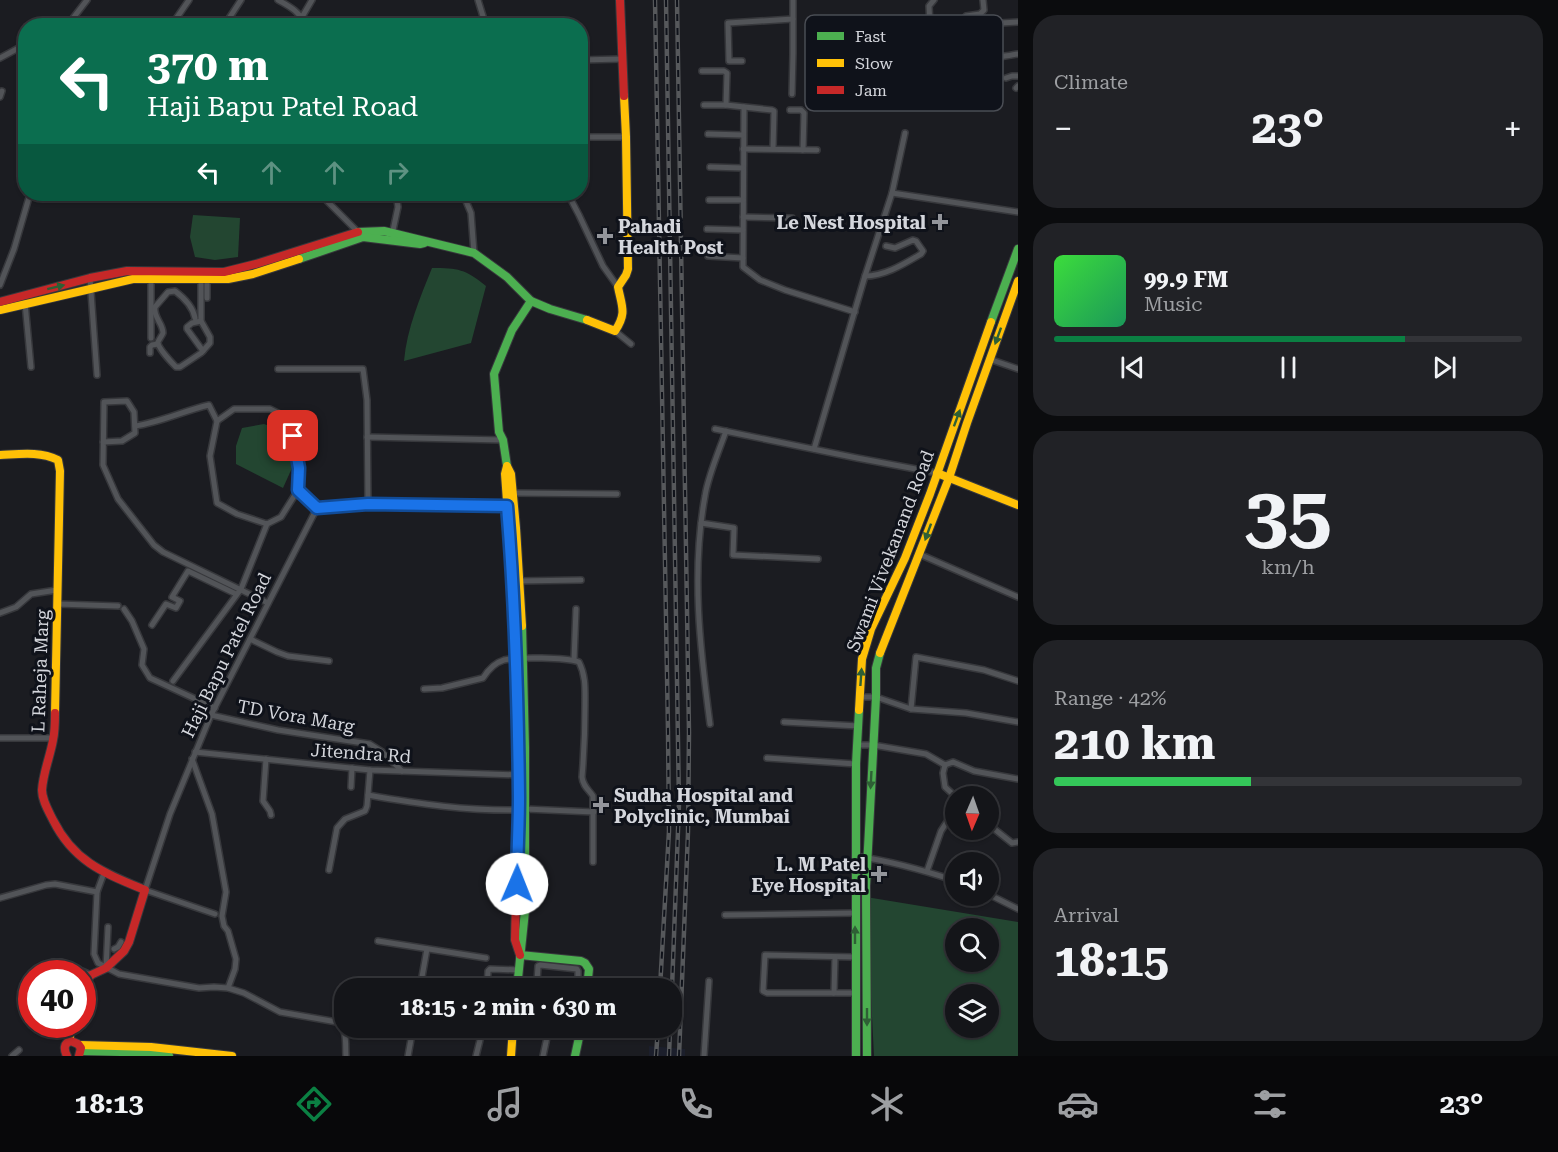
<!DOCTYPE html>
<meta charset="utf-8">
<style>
body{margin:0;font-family:"Roboto Serif",serif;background:#212226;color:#f1f3f6;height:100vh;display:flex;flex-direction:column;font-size:22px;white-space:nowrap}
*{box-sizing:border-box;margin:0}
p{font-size:20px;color:#9d9fa2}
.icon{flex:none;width:33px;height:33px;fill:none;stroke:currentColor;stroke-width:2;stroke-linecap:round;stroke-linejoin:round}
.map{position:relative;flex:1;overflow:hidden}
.sheet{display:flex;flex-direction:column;gap:15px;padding:15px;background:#0b0c0e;width:540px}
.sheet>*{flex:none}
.hud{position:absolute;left:18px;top:18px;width:570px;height:183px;border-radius:24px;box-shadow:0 2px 4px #0004,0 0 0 2px #333438;background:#0b6e4f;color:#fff;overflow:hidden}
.needle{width:39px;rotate:182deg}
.buttons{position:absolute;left:945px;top:786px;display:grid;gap:12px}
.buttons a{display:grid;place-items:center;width:54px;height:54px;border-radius:50%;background:#141519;box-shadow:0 2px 4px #0004,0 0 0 2px #333438;font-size:30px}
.speed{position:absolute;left:18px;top:960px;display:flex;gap:12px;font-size:30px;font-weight:700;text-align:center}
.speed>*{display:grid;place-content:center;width:78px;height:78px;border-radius:50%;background:#141519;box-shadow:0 2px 4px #0004,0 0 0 2px #333438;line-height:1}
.speed .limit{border:9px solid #d22;background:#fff;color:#111}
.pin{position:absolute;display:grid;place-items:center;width:51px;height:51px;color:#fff;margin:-26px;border-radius:12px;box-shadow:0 3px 9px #0006}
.me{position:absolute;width:66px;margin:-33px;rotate:1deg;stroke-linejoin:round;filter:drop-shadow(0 0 4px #0008)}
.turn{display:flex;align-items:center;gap:21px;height:126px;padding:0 30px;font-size:27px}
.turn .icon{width:78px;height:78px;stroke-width:2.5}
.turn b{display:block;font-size:42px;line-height:51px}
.lanes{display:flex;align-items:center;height:57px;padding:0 30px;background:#0003;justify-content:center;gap:30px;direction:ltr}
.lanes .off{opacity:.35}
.big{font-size:45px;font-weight:700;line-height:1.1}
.sheet .card{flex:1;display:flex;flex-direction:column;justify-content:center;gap:9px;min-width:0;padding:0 21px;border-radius:24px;background:#212226}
.sheet .dial{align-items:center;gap:0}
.dial b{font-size:78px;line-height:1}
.song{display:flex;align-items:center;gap:18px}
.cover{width:72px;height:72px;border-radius:9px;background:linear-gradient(135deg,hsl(120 70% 55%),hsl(150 70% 35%))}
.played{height:6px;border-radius:3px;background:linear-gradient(90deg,#0b8043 75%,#333438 75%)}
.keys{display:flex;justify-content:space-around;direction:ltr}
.heat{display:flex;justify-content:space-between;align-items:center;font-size:33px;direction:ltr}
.charge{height:9px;border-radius:4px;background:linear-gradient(90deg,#34c759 42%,#333438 0)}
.trip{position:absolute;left:334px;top:978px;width:348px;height:60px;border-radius:24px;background:#141519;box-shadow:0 2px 4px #0004,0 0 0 2px #333438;font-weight:700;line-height:60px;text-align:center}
.dock{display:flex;height:96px;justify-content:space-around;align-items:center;background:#08080a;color:#9d9fa2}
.dock .icon{width:42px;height:42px}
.dock .current{color:#0b8043}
.dock b{font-size:27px;color:#f1f3f6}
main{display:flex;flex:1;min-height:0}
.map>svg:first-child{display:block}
</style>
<main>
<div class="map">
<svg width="1018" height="1056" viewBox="0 0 1018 1056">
<rect width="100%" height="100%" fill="#1b1c21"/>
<path fill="#1c1f2c" d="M649,1046L685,1049V1056H649Z"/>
<g fill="#234631" fill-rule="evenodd">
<path d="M193,215L240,218L238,257L215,260L195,257L190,237Z"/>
<path d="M432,268C458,268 465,269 486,286L471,343L404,361C407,328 420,298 432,268Z"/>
<path d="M264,424L278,429L287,440L292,468L283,488L236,464V446L242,428Z"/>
<path d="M866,897L1018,922V1056H874ZM956,928H988V962H956ZM956,994H988V1028H956Z"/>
</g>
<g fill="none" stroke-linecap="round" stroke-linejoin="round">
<defs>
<g id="street">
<path d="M278,0C291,7 300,12 306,26"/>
<path d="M478,0L486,26"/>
<path d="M934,0L929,6L930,26L933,28L958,27L966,16L980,14L984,10L983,0"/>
<path d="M302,17L312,0"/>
<path d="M67,26L87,0"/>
<path d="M171,26L189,0"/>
<path d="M224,26L241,0"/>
<path d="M934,37L960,35L966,25L1018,22"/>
<path d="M970,55L992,53"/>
<path d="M0,58L26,44"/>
<path d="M580,60L622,59"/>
<path d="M742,61H729L728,23L793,19"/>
<path d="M971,62C969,53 965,41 968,32L988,31L990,33L992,58"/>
<path d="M702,71H724L727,73L726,105"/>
<path d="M950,71C960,61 1002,57 1018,54"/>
<path d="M1006,78L1012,76H1018"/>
<path d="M1016,88L1018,86"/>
<path d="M792,94L793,54V0"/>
<path d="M0,97L2,91"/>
<path d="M704,105H726L772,110L774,111L773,149"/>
<path d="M744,107L743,267L760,280L785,290L855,312"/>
<path d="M790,110H801L804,113L803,150"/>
<path d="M708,134L743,135"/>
<path d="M580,137H626"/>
<path d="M743,149L817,150"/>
<path d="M710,167L743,168"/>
<path d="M892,193L1018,212"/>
<path d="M320,194L359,233"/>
<path d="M463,194L471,213L474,253"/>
<path d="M568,194L579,215L603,266L618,287"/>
<path d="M709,200H743"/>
<path d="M743,217L792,218"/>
<path d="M707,229L743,230"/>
<path d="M392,235L398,207L396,194"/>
<path d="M708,256L743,258"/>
<path d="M865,276C885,276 904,264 921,254L923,251L916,241L913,240L895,248L886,246"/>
<path d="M151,277V338"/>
<path d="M90,278L97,375"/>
<path d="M0,285L14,249L30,194"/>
<path d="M207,298V278"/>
<path d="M25,303L31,367"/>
<path d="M195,318C193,307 183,297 175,291L168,292L155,307C153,317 163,323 163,333C163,334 158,341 158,342C157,347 172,363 176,367H180L201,353L210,343V337L201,321V276"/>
<path d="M201,321L192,323L187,327V329L203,351"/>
<path d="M615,331L631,344"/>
<path d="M150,353V347L152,345L158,344"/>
<path d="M989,359L1018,369"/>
<path d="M278,369H363L367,400L368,504"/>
<path d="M234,409H270L290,419L299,469L298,490L281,517L267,524L237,514L217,503L210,456L217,421Z"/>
<path d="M135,426C161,422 183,411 209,405L217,421"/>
<path d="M715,429L857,458L937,473"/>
<path d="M367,437L503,440"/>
<path d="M103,442L122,441L135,433L134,412L127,401L104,402L103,465L118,499L154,545L163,552L268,603"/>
<path d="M814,449L865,276L892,193L905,133"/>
<path d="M298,490L317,508"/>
<path d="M513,493L617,494"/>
<path d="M701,523L734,528L733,555L818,559"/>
<path d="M919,554L1018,597"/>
<path d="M517,581L581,580"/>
<path d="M57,604L118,606"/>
<path d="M124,609L132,621L144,649L142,665L150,678L215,708"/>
<path d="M0,613L16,607L31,594L57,590"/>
<path d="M152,625L166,604L176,608L180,601L172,597L188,571L236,594"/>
<path d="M250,639L277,652L288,656L329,661"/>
<path d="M574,660L576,609"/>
<path d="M173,681L241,589L267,524"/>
<path d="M424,689L442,688L483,678C488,670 494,663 504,660C518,657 565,657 579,662C586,676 585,689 585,705C585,729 584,753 582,777C583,786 588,789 593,796V862"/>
<path d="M859,697H876L911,709L966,713L1018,722"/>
<path d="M911,709L916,657L984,670L1018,681"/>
<path d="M211,715L278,730L370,744L381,751L402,771"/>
<path d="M784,722L859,726"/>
<path d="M710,724C700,648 691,572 705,496C708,476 719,451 726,431"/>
<path d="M0,738H54"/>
<path d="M858,745H873L926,754L945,765L953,762L974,771L1018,779"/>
<path d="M195,752L370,770L520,775"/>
<path d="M767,758L856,764"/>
<path d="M192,759L212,814L226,892L222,916L224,926L228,931L236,959L235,969L228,988"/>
<path d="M266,759L263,801L270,811L271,815"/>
<path d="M945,765L943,773L945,787L956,797"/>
<path d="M351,787L352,768"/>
<path d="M368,795C419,804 467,811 519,810"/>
<path d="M525,809L594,812"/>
<path d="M988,824L1012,843L1018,842"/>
<path d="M855,856C890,861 923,870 956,881"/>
<path d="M329,870L337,828L345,819L365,811L367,806L370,770"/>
<path d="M927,871L941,831L956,808"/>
<path d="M104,873L97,892L94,954L98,963L119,974L199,988L214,987L228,988L244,993L280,1012L337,1022C348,1030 345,1044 346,1056"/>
<path d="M988,894L1018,909"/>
<path d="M0,898L46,885L55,884L97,892"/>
<path d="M215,914L145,890L170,814L211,715L317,508L368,504L508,506"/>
<path d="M725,915L855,913"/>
<path d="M378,941L486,958"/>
<path d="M114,949L118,947L121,942"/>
<path d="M855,957L765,955L763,991L767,993H856"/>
<path d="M53,962H61L91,975"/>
<path d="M106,968L108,927"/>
<path d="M601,983L610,985V988"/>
<path d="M578,987V971L577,969L540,965L538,966L537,982L588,988"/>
<path d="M420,988L427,949"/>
<path d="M487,988L488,971L490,969L519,970"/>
<path d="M834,993L835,957"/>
<path d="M564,1028L581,1030"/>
<path d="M12,1056L19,1050"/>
<path d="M408,1056L413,1028"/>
<path d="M476,1056L483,1028"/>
<path d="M543,1056L549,1028"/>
<path d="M704,1056L709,981"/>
</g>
<g id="fast">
<path d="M358,232L384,231L474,253L507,277L531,301L550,309L587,320"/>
<path d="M299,259L363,237L420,244L424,243"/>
<path d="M991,322L1018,249"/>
<path d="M507,466L503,440L499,432L494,374L512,330L531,301"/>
<path d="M520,955L581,961L585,963L589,969L587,988"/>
<path d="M517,988L525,911V747L522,626"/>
<path d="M81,1051L121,1052L169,1056"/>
<path d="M575,1056L581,1028"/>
<path d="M856,1056V764L859,710"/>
<path d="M867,1056L866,886L876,697V668L880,653"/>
</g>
<g id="slow">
<path d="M0,310L133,279H228L253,274L299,259"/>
<path d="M587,320L615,331C627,313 622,307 618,287L626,275L628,269L626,137L624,96"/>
<path d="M0,455C20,454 40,451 58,460L60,471L55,713"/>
<path d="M937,473L1018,505"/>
<path d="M880,653L949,478L967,423L1018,281"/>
<path d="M517,703L513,583L505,474L507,466L511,474L516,528L522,626"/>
<path d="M859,710L862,659L871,629L905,558L930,494L991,322"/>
<path d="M70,1024V1041"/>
<path d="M80,1045L151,1047L232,1056"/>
<path d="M511,1056L513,1028"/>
</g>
<g id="jam">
<path d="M620,0L624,96"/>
<path d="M0,302L90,278L127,271L224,272L256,264L358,232"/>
<path d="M517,703L518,806L515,940L520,955"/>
<path d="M55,713C55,722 55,731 53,740C50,757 43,773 42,790C42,800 48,810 53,820C74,862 104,873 145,890L129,942L124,951L106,968L91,975L82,987"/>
<path d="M67,1056C64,1050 63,1043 71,1041L78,1044L81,1048L79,1056"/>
</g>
</defs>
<use href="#street" stroke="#37383c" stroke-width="8"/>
<use href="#fast" stroke="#37383c" stroke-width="10"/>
<use href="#slow" stroke="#37383c" stroke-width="10"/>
<use href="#jam" stroke="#37383c" stroke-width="10"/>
<use href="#street" stroke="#525458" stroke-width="5"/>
<use href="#fast" stroke="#4caf50" stroke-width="8"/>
<use href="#slow" stroke="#ffc107" stroke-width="8"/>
<use href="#jam" stroke="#c62828" stroke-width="8"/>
<defs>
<g id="rail">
<path d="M655,0L668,731L669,831L660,988"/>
<path d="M666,0L679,804L672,988"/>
<path d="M677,0L689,732L688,832L679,1056"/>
<path d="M656,1056L658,1028"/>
<path d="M669,1056L670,1028"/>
</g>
</defs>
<use href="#rail" stroke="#56585b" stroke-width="4.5"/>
<use href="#rail" stroke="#0f121a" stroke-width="2" stroke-dasharray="7" stroke-linecap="butt"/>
</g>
<defs><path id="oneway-solid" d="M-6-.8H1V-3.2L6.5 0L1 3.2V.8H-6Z" transform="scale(1.5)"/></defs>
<g fill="#2e6035">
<use href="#oneway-solid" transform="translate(56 287) rotate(-14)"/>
<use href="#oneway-solid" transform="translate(998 336) rotate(110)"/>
<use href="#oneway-solid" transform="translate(957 418) rotate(-70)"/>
<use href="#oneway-solid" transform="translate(928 532) rotate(110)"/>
<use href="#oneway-solid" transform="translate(861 677) rotate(-86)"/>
<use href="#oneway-solid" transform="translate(871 780) rotate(93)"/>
<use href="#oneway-solid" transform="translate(855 935) rotate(-90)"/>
<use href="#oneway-solid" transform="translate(867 1017) rotate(90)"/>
</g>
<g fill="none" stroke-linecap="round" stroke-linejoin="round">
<defs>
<path id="route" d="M293,436L299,468L298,490L317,508L368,504L507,506C515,603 518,700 519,797C519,826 517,855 517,884"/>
</defs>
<use href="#route" stroke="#114b97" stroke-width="15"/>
<use href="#route" stroke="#1a73e8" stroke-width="10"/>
</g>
<g fill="#93959b" stroke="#0f121a" stroke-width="2">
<path d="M937 213h6v6h6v6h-6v6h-6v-6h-6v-6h6z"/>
<path d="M602 227h6v6h6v6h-6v6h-6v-6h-6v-6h6z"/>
<path d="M598 796h6v6h6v6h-6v6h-6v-6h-6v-6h6z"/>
<path d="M876 865h6v6h6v6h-6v6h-6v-6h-6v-6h6z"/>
</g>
<g text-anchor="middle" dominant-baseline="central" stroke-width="6" stroke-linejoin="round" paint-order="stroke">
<g font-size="18" font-weight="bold" fill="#d4d6dc" stroke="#0f121a" text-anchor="end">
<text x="926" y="222">Le Nest Hospital</text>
<text x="618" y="226" text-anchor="start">Pahadi<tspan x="618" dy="21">Health Post</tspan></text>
<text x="614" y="795" text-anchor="start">Sudha Hospital and<tspan x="614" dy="21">Polyclinic, Mumbai</tspan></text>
<text x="866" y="864">L. M Patel<tspan x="866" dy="21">Eye Hospital</tspan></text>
</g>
<g font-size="18" fill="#d4d6dc" stroke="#0f121a">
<text transform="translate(890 551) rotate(-69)">Swami Vivekanand Road</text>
<text transform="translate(226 655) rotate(-64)">Haji Bapu Patel Road</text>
<text transform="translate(40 671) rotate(-88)">L Raheja Marg</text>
<text transform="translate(296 716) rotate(10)">TD Vora Marg</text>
<text transform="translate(361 753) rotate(4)">Jitendra Rd</text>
</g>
</g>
<rect x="805" y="15" width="198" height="96" rx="9" fill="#0f121a" stroke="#4a4d54" stroke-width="1.5"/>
<rect x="817" y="32" width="27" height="8" fill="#4caf50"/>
<rect x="817" y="59" width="27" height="8" fill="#ffc107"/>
<rect x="817" y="86" width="27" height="8" fill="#c62828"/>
<g font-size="16" fill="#d4d6dc">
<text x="855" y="42">Fast</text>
<text x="855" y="69">Slow</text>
<text x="855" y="96">Jam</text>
</g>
</svg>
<div class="buttons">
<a><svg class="needle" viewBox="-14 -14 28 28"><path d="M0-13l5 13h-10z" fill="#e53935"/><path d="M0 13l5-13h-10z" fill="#9d9fa2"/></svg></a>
<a><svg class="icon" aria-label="sound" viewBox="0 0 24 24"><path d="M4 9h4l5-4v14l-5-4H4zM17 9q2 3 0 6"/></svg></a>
<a><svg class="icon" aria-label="search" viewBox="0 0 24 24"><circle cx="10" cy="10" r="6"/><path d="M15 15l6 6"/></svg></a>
<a><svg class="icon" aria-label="layers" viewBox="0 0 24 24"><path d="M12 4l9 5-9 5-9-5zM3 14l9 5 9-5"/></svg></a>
</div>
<div class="speed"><div class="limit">40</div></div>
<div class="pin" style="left:293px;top:436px;background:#d93025"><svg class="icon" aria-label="arrive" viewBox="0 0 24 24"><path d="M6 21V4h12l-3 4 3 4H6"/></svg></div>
<svg class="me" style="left:517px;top:884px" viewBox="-20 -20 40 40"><circle r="19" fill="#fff"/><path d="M0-13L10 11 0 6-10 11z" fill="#1a73e8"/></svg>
<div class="trip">18:15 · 2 min · 630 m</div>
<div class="hud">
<div class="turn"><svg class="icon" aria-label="left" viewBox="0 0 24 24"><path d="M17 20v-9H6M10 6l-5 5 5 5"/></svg><div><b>370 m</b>Haji Bapu Patel Road</div></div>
<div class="lanes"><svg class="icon" aria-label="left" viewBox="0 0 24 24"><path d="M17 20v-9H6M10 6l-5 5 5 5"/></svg><svg class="icon off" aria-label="ahead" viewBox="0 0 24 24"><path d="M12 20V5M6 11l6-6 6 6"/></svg><svg class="icon off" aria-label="ahead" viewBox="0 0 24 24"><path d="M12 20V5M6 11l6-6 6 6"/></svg><svg class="icon off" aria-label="right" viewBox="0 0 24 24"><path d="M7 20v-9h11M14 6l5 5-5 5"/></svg></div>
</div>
</div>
<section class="sheet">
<div class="card"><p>Climate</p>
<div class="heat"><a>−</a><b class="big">23°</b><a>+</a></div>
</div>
<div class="card">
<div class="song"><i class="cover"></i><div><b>99.9 FM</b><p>Music</p></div></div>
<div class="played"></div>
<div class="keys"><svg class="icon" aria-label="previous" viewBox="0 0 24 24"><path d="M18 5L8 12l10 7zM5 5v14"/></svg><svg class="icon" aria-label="pause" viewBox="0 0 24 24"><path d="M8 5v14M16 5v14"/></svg><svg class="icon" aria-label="next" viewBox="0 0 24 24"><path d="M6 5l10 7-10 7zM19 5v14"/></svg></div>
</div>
<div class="card dial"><b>35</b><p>km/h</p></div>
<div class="card"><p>Range · 42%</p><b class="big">210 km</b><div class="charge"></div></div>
<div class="card"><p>Arrival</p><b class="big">18:15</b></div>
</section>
</main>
<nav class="dock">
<b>18:13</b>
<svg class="icon current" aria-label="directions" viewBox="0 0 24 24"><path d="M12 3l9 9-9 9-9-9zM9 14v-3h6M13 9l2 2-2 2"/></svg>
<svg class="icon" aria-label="music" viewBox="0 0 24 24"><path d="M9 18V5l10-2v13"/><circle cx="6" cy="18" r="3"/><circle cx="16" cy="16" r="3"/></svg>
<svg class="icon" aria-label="phone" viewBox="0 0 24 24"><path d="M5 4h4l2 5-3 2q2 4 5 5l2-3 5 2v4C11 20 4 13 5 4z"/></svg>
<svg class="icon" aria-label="climate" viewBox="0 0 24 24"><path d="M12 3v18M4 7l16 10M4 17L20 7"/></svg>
<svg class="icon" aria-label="car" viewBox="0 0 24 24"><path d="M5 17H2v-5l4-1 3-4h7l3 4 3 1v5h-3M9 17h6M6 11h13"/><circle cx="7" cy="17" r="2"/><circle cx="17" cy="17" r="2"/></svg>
<svg class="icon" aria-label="filters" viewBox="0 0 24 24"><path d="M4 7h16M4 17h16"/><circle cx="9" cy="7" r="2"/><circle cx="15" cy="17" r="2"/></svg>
<b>23°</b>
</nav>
